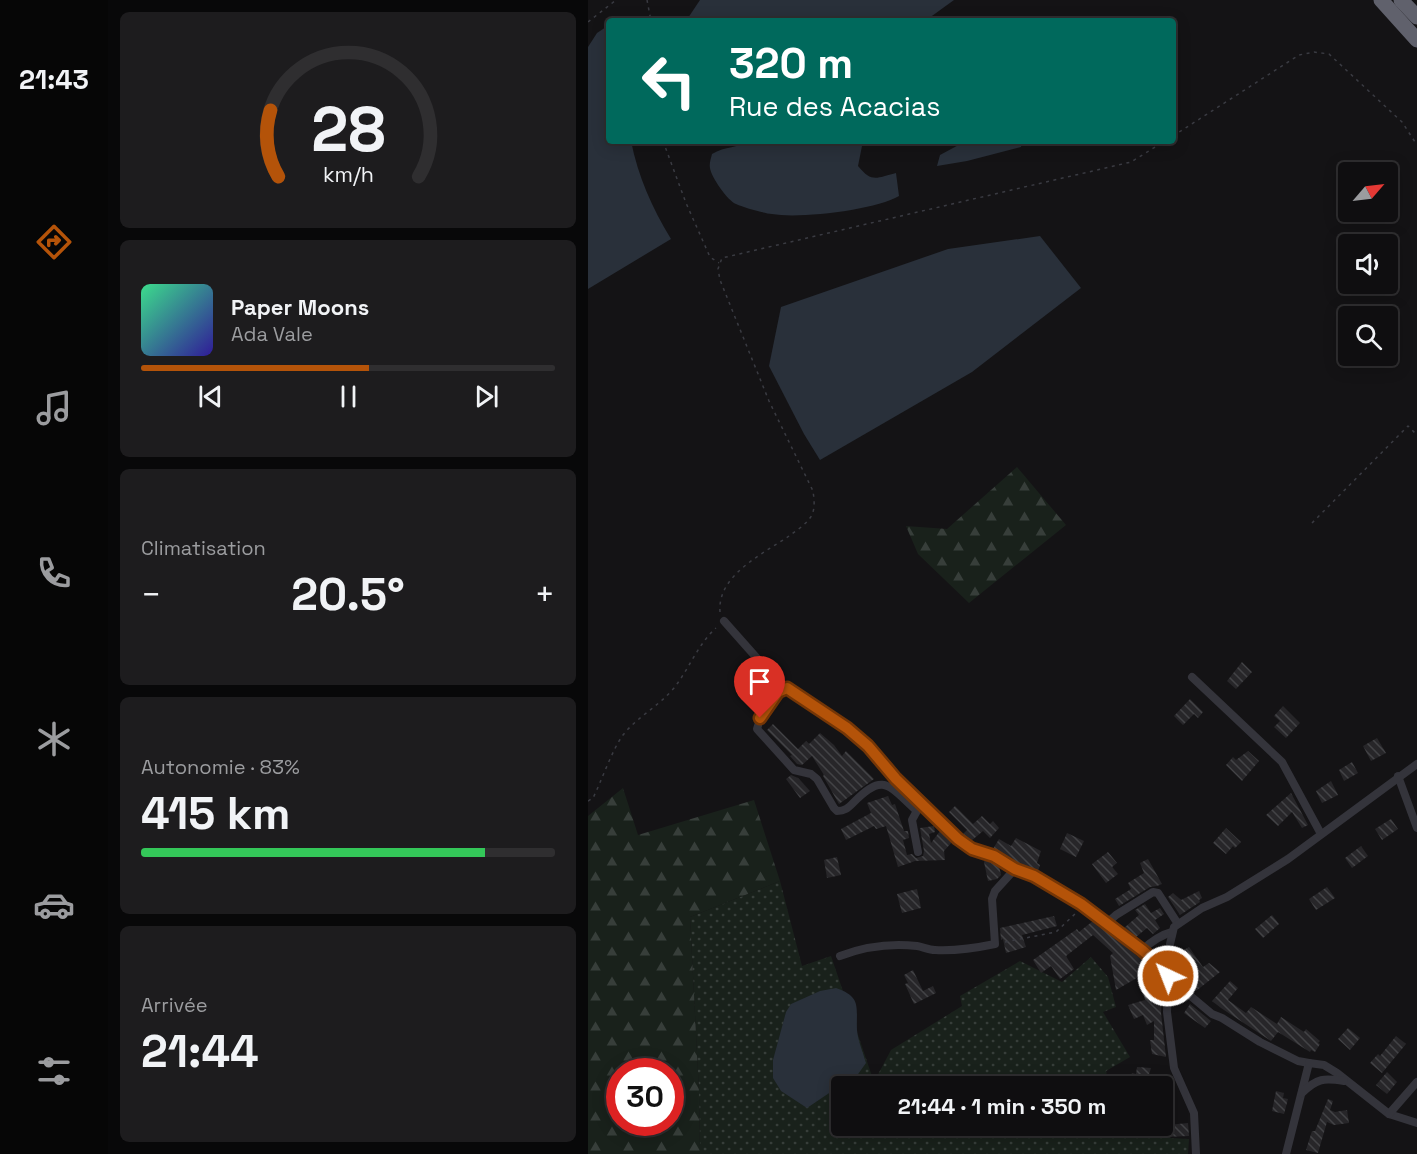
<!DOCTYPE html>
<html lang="fr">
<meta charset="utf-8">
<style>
body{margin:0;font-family:"Space Grotesk",sans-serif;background:#1d1c1e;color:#f1f3f6;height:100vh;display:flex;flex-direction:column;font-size:22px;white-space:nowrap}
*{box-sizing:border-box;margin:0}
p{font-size:20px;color:#9b9c9f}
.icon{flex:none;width:33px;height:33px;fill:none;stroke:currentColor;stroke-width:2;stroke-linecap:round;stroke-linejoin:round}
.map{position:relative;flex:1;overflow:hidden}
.sheet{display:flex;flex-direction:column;gap:12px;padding:12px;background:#080809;width:480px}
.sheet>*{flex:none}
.banner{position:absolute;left:18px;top:18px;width:570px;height:126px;border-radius:6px;box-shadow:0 3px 15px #0003,0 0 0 2px #2f2e30;background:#00695c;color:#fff;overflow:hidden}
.needle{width:39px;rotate:62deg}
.buttons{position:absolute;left:750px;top:162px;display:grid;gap:12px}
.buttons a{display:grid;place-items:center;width:60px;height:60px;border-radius:6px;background:#0f0e10;box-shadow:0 3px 15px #0003,0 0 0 2px #2f2e30;font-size:30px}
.speed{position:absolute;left:18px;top:1058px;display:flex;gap:12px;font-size:30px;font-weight:700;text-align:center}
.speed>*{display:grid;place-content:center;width:78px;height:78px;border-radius:50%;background:#0f0e10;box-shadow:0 3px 15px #0003,0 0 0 2px #2f2e30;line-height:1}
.speed .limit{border:9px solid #d22;background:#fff;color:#111}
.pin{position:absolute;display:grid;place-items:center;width:51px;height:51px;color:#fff;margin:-62px -26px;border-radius:50% 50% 50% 0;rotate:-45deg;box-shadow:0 0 6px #0007}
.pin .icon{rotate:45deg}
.me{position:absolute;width:66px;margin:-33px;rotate:317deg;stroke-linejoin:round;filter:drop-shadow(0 0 4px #0008)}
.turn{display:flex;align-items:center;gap:21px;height:126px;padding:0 24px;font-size:27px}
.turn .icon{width:78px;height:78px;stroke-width:2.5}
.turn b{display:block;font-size:42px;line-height:51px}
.big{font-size:45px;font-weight:700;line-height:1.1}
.sheet .widget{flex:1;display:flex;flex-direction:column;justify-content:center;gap:9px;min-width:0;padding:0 21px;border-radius:9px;background:#1d1c1e}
.sheet .dial{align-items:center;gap:0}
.dial svg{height:156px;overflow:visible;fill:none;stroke:#2f2e30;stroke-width:7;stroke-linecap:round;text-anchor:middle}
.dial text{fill:#f1f3f6;stroke:none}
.song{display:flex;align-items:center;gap:18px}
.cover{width:72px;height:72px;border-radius:9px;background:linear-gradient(135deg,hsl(150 70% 55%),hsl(250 70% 35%))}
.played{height:6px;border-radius:3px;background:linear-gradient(90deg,#b45309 55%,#2f2e30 55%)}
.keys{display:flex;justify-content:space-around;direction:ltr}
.heat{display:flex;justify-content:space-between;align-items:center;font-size:33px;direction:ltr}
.charge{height:9px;border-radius:4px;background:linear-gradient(90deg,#34c759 83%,#2f2e30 0)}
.trip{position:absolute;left:243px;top:1076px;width:342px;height:60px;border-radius:6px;background:#0f0e10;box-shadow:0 3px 15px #0003,0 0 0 2px #2f2e30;font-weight:700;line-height:60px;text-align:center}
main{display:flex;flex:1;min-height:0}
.dock{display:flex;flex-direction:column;width:108px;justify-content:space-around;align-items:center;background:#060606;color:#9b9c9f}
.dock .icon{width:42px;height:42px}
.dock .current{color:#b45309}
.dock b{font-size:27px;color:#f1f3f6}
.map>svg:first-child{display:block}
</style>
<main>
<nav class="dock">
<b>21:43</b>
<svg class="icon current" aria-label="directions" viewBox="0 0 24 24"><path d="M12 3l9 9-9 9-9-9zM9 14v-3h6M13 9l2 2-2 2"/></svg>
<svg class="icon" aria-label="music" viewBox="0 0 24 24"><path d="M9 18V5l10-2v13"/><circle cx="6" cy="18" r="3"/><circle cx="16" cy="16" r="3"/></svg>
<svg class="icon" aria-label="phone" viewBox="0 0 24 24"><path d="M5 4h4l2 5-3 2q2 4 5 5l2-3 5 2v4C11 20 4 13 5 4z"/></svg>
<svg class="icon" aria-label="climate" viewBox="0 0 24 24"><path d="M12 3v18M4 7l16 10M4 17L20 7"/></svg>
<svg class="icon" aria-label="car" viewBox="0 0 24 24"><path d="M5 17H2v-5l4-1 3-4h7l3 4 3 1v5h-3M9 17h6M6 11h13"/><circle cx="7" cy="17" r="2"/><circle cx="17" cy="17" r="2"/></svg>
<svg class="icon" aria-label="filters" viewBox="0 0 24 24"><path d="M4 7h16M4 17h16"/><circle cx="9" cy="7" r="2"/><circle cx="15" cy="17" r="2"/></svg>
</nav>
<section class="sheet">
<div class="widget dial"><svg viewBox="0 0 100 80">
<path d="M14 69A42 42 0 1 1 86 69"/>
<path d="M14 69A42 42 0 0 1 10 35" stroke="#b45309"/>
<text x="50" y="56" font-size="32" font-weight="700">28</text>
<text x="50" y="72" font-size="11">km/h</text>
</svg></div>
<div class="widget">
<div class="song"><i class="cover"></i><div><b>Paper Moons</b><p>Ada Vale</p></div></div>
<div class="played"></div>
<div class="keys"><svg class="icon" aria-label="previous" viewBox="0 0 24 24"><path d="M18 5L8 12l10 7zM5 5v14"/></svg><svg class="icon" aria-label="pause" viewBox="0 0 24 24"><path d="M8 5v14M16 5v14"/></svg><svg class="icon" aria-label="next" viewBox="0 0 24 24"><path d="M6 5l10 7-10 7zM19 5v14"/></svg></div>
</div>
<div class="widget"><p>Climatisation</p>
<div class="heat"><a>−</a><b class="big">20.5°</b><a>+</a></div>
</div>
<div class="widget"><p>Autonomie · 83%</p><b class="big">415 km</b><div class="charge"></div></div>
<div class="widget"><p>Arrivée</p><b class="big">21:44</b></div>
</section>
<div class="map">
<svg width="829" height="1154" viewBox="0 0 829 1154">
<defs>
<pattern id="grass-dots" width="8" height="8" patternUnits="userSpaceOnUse" patternTransform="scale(1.5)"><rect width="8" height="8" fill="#19211b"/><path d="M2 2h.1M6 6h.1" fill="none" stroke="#373e3a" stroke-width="1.8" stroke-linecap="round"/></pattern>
<pattern id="forest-firs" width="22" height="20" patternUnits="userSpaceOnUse" patternTransform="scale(1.5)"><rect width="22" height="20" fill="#19211b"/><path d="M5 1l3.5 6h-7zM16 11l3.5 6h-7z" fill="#373e3a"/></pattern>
<pattern id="building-back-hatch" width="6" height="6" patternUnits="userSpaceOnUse" patternTransform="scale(1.5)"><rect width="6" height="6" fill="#272629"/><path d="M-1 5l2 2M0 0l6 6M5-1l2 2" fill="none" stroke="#434346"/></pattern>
</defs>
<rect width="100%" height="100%" fill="#141315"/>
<path fill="url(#grass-dots)" d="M192,881L214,966L243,956L286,1082L303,1050L374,1006L372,996L432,961L474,982L503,957L520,977L528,1007L515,1012L542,1057L518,1071L521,1086H254V1125H527L528,1128L559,1127L583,1138L601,1139L600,1154H112L111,1092L102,917Z"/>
<g fill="url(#forest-firs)" fill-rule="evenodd">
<path d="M429,467L478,525L381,603L330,554L318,526L359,529Z"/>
<path d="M35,788L50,835L166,800L192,881L102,917L111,1092L112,1154H0V816ZM32,1071H82V1122H32Z"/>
</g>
<g fill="#29303a">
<path d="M112,0H366L337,21H98Z"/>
<path d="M21,25V141H43C50,176 64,208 83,239L0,289V47L9,33Z"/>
<path d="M163,141H279L274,146L270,166C284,183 288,178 308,173L311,196C288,210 211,219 184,214C175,213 157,208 148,204C140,201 123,177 122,168C121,164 123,158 124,154C137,146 150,148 163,141Z"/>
<path d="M378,141H434L433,147L379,161L349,166L352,155Z"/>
<path d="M452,236L493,288L384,372L232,460L216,434L181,366L193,307L360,249Z"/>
<path d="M248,988C274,997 268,1007 269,1030C270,1041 275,1052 278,1063L263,1084L256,1083L219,1108L193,1091L185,1078V1060L198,1012L203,1004L232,991Z"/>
</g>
<g fill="url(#building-back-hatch)">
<path d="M654,662L664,672L648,689L639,681Z"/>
<path d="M602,699L615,712L610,718L606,714L595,725L586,716Z"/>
<path d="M695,706L712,723L698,738L686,727L692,721L686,716Z"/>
<path d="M185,724L210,749L218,741L221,744L232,733L246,745L254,756L258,751L286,779L251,804L235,776L236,775L224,756L214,765L209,764L202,756L204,755L179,730Z"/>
<path d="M789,738L798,753L783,761L775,746Z"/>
<path d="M660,751L671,761L654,781L638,765L645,757L648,760Z"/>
<path d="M764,762L770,773L756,781L751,770Z"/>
<path d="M203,775L210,778L222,791L212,798L198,779Z"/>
<path d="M743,781L750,795L734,803L728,791Z"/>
<path d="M703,793L720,825L714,828L704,812L690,826L678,815Z"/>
<path d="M300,796L304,805L307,804L316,831H320L321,838L315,840L319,855L324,854L328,858L335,856L336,851L332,828L346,826L347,832L341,834L343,843L352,831L364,842L356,851L357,860L327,861L310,867L298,826L288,829L286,826L258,840L253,829L283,813L279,803Z"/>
<path d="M367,806L385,824L394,816L402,824L405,821L411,828L402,838L395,831L383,841L375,834L379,830L361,812Z"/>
<path d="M803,819L810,829L794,840L787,829Z"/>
<path d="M638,828L653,842L647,848L645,846L638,854L625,843Z"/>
<path d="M479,833L496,841L488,857L472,849Z"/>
<path d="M428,838L453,851L449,863L452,865L450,871L430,863L405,849L411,839L423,846Z"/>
<path d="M773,846L780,856L764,868L757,858Z"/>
<path d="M520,852L529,863L524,867L530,874L518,883L504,864Z"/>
<path d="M249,857L253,875L239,878L236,860Z"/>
<path d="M560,859L574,884L569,886L562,887L531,906L527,899L543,889L540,883L556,873L552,863Z"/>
<path d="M397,860L411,866L413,875L409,879L400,881L396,862Z"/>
<path d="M739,887L747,898L728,910L721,899Z"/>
<path d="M329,889L333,908L314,913L309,894Z"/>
<path d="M611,891L614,898L611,900L612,902L592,915L580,897L585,893L593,900Z"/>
<path d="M557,904L563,913L572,908L576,914L567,920L572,928L565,934L559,928L548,937L536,928L551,915L547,910Z"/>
<path d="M684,915L691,924L675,938L667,929Z"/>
<path d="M466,916L469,926L434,935L438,947L418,953L415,939L413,940L412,928Z"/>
<path d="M505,921L562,966L574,988L573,1013L578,1057L564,1054L562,1040H566V1021L559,1025L555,1015L546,1019L540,1005L557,1000L556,996L560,994L554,975L528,990L522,956L525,953L505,935L478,956L486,969L472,979L463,966L453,973L445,960L489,929L491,932Z"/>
<path d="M601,947L615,967L621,963L632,972L608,991L602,983L610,977L592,952Z"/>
<path d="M325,970L335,991L345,986L348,993L326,1004L317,984L320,983L316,975Z"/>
<path d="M642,981L650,988L640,1000L658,1013L663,1007L689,1024L693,1017L716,1032L718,1029L732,1041L730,1043L732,1044L727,1052L723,1050L722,1052L690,1032L683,1041L633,1008L624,1001Z"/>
<path d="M602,1004L623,1021L617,1028L596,1013Z"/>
<path d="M760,1028L772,1038L762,1050L750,1039Z"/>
<path d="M808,1036L818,1044L794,1073L782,1063L790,1054L792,1056Z"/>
<path d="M549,1067L563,1068L559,1081H556L554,1086H541L544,1073L548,1074Z"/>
<path d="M799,1072L809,1082L799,1094L788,1085Z"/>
<path d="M688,1091L696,1093L695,1098L700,1099L696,1114L684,1111Z"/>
<path d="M740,1099L745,1101L742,1110L747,1112L759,1110L761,1123L746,1125L739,1122L730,1153L718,1150L724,1131H727Z"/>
<path d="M600,1123L601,1136L578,1137L580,1125Z"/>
</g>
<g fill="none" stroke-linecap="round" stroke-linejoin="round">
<g stroke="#3a3b42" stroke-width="1.5" stroke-dasharray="3 4.5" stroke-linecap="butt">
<path d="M59,0L63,21"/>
<path d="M0,22L28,0"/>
<path d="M585,136L711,55L726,52L741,54L814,122L829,145"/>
<path d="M75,141L98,203L122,257L131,263"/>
<path d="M724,523L820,426L829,435"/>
<path d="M132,612C129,575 175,554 201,536C208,531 217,525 222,518C228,510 226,499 225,491L181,401L132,280L130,269L134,258L543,162L577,141"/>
<path d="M0,801L5,798C14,780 24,750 35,735C49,717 70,707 86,688C101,669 110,644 128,628"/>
<path d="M417,942L468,932L488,913"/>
</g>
<g stroke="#34343b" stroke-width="8">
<path d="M136,621L175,665L199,689L259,728L280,746L308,779L370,839L384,849L406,856L427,869L446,876L493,904L554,950L570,964L580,977L624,1014L634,1018L672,1042L710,1061L721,1063L698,1154"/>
<path d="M604,677L694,762L733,834"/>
<path d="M199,689C184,695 173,714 169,729L206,770L223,774L229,779L246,808L249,811C257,811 260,808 265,803C296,771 301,786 329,811"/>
<path d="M810,776L829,828"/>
<path d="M330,852L324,820L331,807"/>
<path d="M518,924L528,915L565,892L570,893L590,924"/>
<path d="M554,950C563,942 572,935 584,932"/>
<path d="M252,956C278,946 301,943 329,946C335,947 341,950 347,950C367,951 388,948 407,944L404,899L407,891L427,869"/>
<path d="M721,1063L736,1065L749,1073L801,1114L829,1123"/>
<path d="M714,1093C729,1078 736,1078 756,1081"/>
<path d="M801,1114L829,1082"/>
<path d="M608,1154L606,1113L586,1068L579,1012L582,944L586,927L614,908L639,897L700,859L829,764"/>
</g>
<g stroke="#60616c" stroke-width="15">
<path d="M793,0L829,40"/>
<path d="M813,0L829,17"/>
</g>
</g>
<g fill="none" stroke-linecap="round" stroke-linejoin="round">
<defs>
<path id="route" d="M172,718L190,692L199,688L259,728L280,746L308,779L370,839L384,849L406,856L427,869L446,876L493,904L554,950L570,964L580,976"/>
</defs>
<use href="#route" stroke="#753606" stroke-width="15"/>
<use href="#route" stroke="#b45309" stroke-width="10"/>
</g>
</svg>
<div class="buttons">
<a><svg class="needle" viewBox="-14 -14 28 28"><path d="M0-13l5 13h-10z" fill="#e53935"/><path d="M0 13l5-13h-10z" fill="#9b9c9f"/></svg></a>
<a><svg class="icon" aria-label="sound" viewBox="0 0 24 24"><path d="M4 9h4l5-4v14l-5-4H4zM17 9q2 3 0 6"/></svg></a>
<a><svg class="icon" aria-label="search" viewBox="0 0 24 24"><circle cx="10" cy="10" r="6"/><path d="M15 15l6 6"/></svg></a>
</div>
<div class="speed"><div class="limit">30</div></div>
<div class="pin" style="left:172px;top:718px;background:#d93025"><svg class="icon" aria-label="arrive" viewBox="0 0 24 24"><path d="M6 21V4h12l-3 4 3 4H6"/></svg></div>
<svg class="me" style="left:580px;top:976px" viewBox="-20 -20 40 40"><circle r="17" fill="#b45309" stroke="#fff" stroke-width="3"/><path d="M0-11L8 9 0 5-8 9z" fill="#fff"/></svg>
<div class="trip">21:44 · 1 min · 350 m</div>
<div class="banner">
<div class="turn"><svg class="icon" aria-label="left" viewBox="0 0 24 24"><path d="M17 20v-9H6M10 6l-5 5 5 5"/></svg><div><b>320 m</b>Rue des Acacias</div></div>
</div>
</div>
</main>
